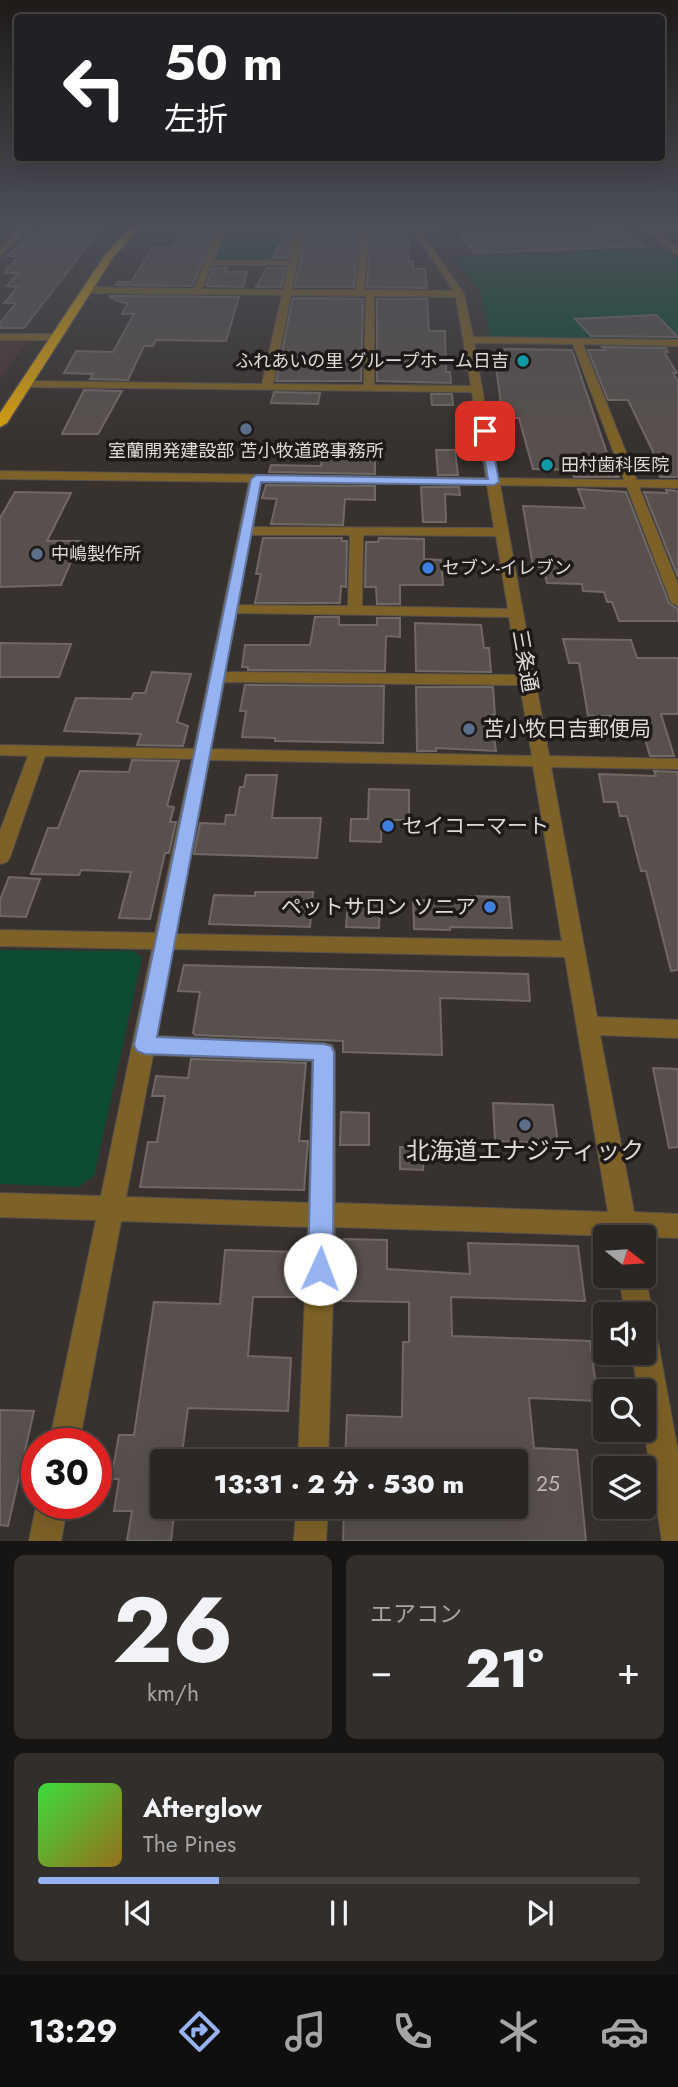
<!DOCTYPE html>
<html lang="ja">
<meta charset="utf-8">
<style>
body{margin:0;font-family:Jost,"Noto Sans JP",sans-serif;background:#322e2b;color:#f1f3f6;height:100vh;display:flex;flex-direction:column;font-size:26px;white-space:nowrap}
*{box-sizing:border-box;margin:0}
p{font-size:23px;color:#a5a5a6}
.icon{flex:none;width:38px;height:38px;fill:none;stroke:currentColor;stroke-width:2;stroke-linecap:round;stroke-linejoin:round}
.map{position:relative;height:1541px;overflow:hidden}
.details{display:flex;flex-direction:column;gap:14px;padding:14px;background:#171513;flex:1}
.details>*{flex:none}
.top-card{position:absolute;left:14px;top:14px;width:651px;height:147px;border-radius:7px;box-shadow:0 7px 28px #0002,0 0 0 2px #464341;background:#202124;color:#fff;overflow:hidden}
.needle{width:46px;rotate:107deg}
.controls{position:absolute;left:593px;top:1225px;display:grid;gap:14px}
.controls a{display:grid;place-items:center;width:63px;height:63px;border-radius:7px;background:#2a2623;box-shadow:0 7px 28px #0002,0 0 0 2px #464341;font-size:35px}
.speed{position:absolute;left:21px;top:1428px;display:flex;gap:14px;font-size:35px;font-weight:700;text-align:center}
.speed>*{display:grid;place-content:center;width:91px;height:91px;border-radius:50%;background:#2a2623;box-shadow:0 7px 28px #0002,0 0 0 2px #464341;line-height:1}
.speed .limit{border:10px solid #d22;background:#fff;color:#111}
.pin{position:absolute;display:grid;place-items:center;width:60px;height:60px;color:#fff;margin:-30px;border-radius:14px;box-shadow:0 4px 10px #0006}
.me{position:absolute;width:77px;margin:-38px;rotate:2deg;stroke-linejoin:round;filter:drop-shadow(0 0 5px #0008)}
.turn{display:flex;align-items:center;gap:24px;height:147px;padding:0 35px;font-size:32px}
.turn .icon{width:91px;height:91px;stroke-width:2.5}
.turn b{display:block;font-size:49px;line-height:60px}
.big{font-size:52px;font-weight:800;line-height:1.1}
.details .tile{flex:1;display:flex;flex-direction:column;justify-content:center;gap:10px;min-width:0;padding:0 24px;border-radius:10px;background:#322e2b}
.details .dial{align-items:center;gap:0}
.dial b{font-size:91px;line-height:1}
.song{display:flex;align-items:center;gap:21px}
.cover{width:84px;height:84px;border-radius:10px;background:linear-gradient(135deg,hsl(120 70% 55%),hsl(40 70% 35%))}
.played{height:7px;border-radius:4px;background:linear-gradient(90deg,#95b2f1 30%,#464341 30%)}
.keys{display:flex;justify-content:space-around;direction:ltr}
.heat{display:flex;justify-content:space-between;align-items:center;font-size:38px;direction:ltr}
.details .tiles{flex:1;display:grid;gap:14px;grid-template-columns:1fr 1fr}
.tile:last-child{grid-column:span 2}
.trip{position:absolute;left:150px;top:1449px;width:378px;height:70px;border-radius:7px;background:#2a2623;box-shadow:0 7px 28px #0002,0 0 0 2px #464341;font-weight:800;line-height:70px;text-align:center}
.tab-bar{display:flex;height:112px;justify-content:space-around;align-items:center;background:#110f0e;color:#a5a5a6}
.tab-bar .icon{width:49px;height:49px}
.tab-bar .on{color:#95b2f1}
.tab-bar b{font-size:32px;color:#f1f3f6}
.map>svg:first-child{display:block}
</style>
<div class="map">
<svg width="678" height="1541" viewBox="0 0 678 1541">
<rect width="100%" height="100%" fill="#38322f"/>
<path fill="#493534" d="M0,339L25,340L26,343L0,379Z"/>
<path fill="#3c3849" d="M210,223H290L291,229H207Z"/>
<g fill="#0e4b33">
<path d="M226,233H294L287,261L215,260Z"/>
<path d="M663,248L678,259V339L490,337L481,293L454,257Z"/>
<path d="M0,950L133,951L142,957L94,1176L78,1187L0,1184Z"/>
</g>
<g fill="#57504d" stroke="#706865" stroke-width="2">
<path d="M105,223L24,328H0V323L16,303H4L18,287L7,286L18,273H4L19,256H7L44,224Z"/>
<path d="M622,230L644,246L475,253L460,235Z"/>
<path d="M407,232L409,261H413V269H425L427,288L367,287L371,234Z"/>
<path d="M358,234L354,287H295L305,236Z"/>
<path d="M180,235L213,236L192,286L116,285L118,282H131L153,248H172Z"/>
<path d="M285,236H293L288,258H272Z"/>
<path d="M213,268H227L224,272H247L243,287L206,286Z"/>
<path d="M267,268H286L281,287H256Z"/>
<path d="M109,296L239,297L226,341L156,340L153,346H144L128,380L90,379L93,374L64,373L76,351L113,352L134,314H122L128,303L120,302Z"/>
<path d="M293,298L363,299L361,381H276Z"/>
<path d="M377,299H427L429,331H445L446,372H450L451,383L377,381Z"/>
<path d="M656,315L678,337L591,336L575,319Z"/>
<path d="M602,347L666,348L668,352H664L677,373H673L678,382V477H660L653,461L658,462L628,400H608L588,350H605Z"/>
<path d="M504,349L572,350L608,456H611L619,477H574L572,470L533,469L519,418H506L503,404H501L495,360H507Z"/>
<path d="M84,390L122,391L98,434H62Z"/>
<path d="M274,392L320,393L318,404L271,403Z"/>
<path d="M431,394H452L453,405H432Z"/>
<path d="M436,450H455L458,475H438Z"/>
<path d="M322,454H375V474L269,472L271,465L321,466Z"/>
<path d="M266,485L375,486V500L345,499L343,525L271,524L277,499L262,498Z"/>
<path d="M421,487H459L460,495L445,494L446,522H423Z"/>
<path d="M578,489L626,492L669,603L678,609V621H619L612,602H607L604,592L583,591L582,584L547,583L543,567H533L523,506L585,508Z"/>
<path d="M666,490L678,491V577L644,492L667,493Z"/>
<path d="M15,492L71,493L47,541H80L61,585L0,587V518Z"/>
<path d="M263,538H342V541H347L346,587L341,586L340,603H255L261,574H256Z"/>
<path d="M379,538L424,539V559L441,560L443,585H400V604H377L376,587H365L366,542H378Z"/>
<path d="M315,617H339V625H377V618H400V637L386,636L385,671L248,670V667H242L245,645H310Z"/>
<path d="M415,623L481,625L484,648H489L491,672L416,671Z"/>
<path d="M563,639L631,640L637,658H678V714H661L674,756H650L643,732L622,731L618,716H588L579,663H569Z"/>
<path d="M0,643L71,644L59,677H0Z"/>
<path d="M152,672L191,674L177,722L188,726L183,746L137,745L141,734L64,731L76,698L131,699L134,693H145Z"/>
<path d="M245,685L384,686L383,743L275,741V738L242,737L246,711H240Z"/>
<path d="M416,687H493L495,715H491L496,751L436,748V751H417Z"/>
<path d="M132,760L179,761L167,806L174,807L170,822H176L169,853H165L150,919L119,918L131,872L81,870L79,875L31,874L48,828H58L80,771L129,772Z"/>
<path d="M654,771L678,772V970L671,971L646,871H641L627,816H620L617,802H604L599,774L656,776Z"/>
<path d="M246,775H277L272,818H321L317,858L194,854L200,823L225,824L226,815H235L240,787H244Z"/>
<path d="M369,789L409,790V820H382L381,842L350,841L351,819H368Z"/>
<path d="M9,877L40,879L26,917L0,916V900Z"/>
<path d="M255,892H313L310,927L209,924L214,895L255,896Z"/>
<path d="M470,896L509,897L512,928L450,927V930L414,929L413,900L471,902Z"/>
<path d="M348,900L380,901L379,928L346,927Z"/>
<path d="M184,965L528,974L530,1001L440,998L442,1055L343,1052V1041L195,1035L193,1033L200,992L178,991Z"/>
<path d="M191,1059L306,1063L299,1141H308L304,1190L140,1187L148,1142H157L165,1096H152L156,1076L188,1078Z"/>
<path d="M653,1068L678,1069V1147L669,1148Z"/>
<path d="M493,1103L553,1105L558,1144L495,1141Z"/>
<path d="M341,1112L369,1113V1145H340Z"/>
<path d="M400,1147L424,1148L423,1170L400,1169Z"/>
<path d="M344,1239L387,1240V1269L470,1274L468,1243L578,1246L585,1301L451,1297L452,1336L590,1341L598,1401L529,1398L534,1448L577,1450L586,1541H343L344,1507H516V1461H345L347,1415L402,1417L403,1342H409V1302L342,1301Z"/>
<path d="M225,1250L298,1252L296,1297H253L248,1356L291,1358L288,1411L188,1408L181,1461H163V1507H175L171,1541H127L132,1511H114L119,1479H111L119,1435H134L154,1302L220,1304Z"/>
<path d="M0,1410L34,1411L8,1526L0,1525Z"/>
</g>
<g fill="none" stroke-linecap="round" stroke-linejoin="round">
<defs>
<g id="minor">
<path d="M25,223H32L0,257V250Z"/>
<path d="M294,223H301L303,229L408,223H519L419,229L464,294L473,337L678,340V346L583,344L637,480H678V488L639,487L678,584V606L671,602L627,487L500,485L549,756L678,759V769L551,767L597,1017L678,1020V1038L600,1035L634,1212L678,1214V1238L335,1227L328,1461H298L308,1227L121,1221L79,1444H49L96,1220L0,1217V1193L101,1196L152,949L0,946V930L155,933L192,759L45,756L10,857L7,862L0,864V831L28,756L0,755V745L194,749L249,482L0,479V471L486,478L472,392L25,387L20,384L25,381L262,384L282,295L87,293L83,290L87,287L194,289L217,233L135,232L132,228L296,229ZM412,229L454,291L364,290L369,231ZM361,231L356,290H292L303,233ZM225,233H296L290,261H213ZM211,265H289L283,290L202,289ZM291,295L366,296L364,385L273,384ZM374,296L456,297L471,386L374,385ZM474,343L573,344L624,480L498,478ZM261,482L487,485L494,528L253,527ZM251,535H350L348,606L238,605ZM363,535L496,536L508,609L362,606ZM237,613L509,617L518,675L225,672ZM224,682L520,685L532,756L211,749ZM209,760L533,766L562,941L176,934ZM173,949L565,957L608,1212L335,1203V1052L332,1045L324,1043L156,1036ZM153,1055L312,1061L309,1203L126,1197Z"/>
<path d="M636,223H644L650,228L678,227V231L655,232L678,249V255Z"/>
<path d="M0,334H56L61,337L56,340H0Z"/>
<path d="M644,1270L653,1314L649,1324L644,1326V1314H625L619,1276H644Z"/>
<path d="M644,1328L654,1332L658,1342L678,1452V1541H662L644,1429V1391H638L632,1353H644Z"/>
<path d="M37,1502L68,1503L61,1541H29Z"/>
<path d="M296,1507H328L326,1541H294Z"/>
</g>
<path id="highway" d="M134,223H143L112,259L7,423L0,427V413L105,255Z"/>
</defs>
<use href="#minor" stroke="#56504d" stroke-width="2"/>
<use href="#highway" stroke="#56504d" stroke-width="3"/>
<use href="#minor" fill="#7d6126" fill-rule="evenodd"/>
<use href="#highway" fill="#d8a00f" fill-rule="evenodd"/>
</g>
<linearGradient id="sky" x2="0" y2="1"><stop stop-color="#1f1c1a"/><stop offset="0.51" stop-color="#4d4f58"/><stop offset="1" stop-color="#4d4f58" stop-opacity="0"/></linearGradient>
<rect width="678" height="439" fill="url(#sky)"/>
<path fill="#95b2f1" stroke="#61749d" stroke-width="2" d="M485,428L490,431L499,482L494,485L261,482L157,1037L324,1044L331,1046L334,1052L333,1269L329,1277L320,1280L312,1277L308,1269L313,1060L145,1054L137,1051L134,1045L251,479L256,475L488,479L480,431Z"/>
<g fill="#0f9aa8" stroke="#1d1a19" stroke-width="2.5">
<circle cx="523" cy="361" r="7"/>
<circle cx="547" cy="465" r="7"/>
</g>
<g fill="#5c6f8a" stroke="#1d1a19" stroke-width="2.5">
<circle cx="246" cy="429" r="7"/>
<circle cx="37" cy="554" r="7"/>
<circle cx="469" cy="729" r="7"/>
<circle cx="525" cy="1125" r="7"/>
</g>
<g fill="#3f7fe0" stroke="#1d1a19" stroke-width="2.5">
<circle cx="428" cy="568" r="7"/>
<circle cx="388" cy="826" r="7"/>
<circle cx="490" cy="907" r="7"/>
</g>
<g text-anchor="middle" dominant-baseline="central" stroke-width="7" stroke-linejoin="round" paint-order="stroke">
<g font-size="18" fill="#dedad8" stroke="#1d1a19" text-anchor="start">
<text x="509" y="361" text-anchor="end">ふれあいの里 グループホーム日吉</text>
<text x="246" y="451" text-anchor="middle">室蘭開発建設部 苫小牧道路事務所</text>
<text x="561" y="465">田村歯科医院</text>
<text x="51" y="554">中嶋製作所</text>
<text x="442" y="568">セブン-イレブン</text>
</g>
<g font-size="21" fill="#dedad8" stroke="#1d1a19">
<text transform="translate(525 661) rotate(80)">三条通</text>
</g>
<g font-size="21" fill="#dedad8" stroke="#1d1a19" text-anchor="start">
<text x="483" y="729">苫小牧日吉郵便局</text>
<text x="402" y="826">セイコーマート</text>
<text x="476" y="907" text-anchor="end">ペットサロン ソニア</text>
</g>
<g font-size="21" fill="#bcb8b5">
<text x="548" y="1484">25</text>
</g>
<g font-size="24" fill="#dedad8" stroke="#1d1a19">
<text x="525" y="1150">北海道エナジティック</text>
</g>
</g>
</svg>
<div class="controls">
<a><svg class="needle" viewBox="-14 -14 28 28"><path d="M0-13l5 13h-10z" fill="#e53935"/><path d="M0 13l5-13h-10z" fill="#a5a5a6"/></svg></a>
<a><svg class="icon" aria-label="sound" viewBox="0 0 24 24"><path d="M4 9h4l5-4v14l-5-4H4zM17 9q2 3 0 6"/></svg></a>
<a><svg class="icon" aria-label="search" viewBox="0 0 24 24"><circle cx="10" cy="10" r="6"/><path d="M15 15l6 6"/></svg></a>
<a><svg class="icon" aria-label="layers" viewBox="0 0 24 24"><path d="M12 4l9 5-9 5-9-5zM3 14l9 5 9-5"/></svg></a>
</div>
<div class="speed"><div class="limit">30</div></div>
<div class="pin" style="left:485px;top:431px;background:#d93025"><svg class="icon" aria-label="arrive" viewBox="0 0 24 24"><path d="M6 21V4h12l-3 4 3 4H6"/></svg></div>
<svg class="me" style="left:320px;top:1269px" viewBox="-20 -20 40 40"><circle r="19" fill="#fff"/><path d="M0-13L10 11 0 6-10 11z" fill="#95b2f1"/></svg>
<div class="trip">13:31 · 2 分 · 530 m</div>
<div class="top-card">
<div class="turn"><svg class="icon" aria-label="left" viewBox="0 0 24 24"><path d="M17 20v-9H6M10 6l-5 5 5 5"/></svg><div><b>50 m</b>左折</div></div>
</div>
</div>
<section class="details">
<div class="tiles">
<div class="tile dial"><b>26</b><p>km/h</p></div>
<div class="tile"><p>エアコン</p>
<div class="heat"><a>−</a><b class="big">21°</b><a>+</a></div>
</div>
<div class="tile">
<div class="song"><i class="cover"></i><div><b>Afterglow</b><p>The Pines</p></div></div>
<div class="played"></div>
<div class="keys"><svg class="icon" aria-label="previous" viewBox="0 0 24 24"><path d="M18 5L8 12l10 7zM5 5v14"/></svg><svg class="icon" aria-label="pause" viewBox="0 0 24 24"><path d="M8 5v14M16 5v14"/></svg><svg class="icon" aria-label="next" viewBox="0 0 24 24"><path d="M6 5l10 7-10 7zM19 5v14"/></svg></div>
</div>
</div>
</section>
<nav class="tab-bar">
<b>13:29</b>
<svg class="icon on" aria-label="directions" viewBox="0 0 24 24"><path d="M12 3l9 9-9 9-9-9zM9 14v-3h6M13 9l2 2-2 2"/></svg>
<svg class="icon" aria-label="music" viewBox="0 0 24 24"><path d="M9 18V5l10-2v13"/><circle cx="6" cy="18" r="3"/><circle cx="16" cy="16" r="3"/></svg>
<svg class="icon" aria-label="phone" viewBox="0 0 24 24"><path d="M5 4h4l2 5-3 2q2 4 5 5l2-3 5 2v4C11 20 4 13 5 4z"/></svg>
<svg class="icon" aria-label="climate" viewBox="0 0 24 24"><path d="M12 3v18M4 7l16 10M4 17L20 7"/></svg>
<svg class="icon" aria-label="car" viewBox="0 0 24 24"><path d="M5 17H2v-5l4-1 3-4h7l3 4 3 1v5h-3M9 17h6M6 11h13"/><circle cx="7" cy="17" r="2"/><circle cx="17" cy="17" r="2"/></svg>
</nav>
